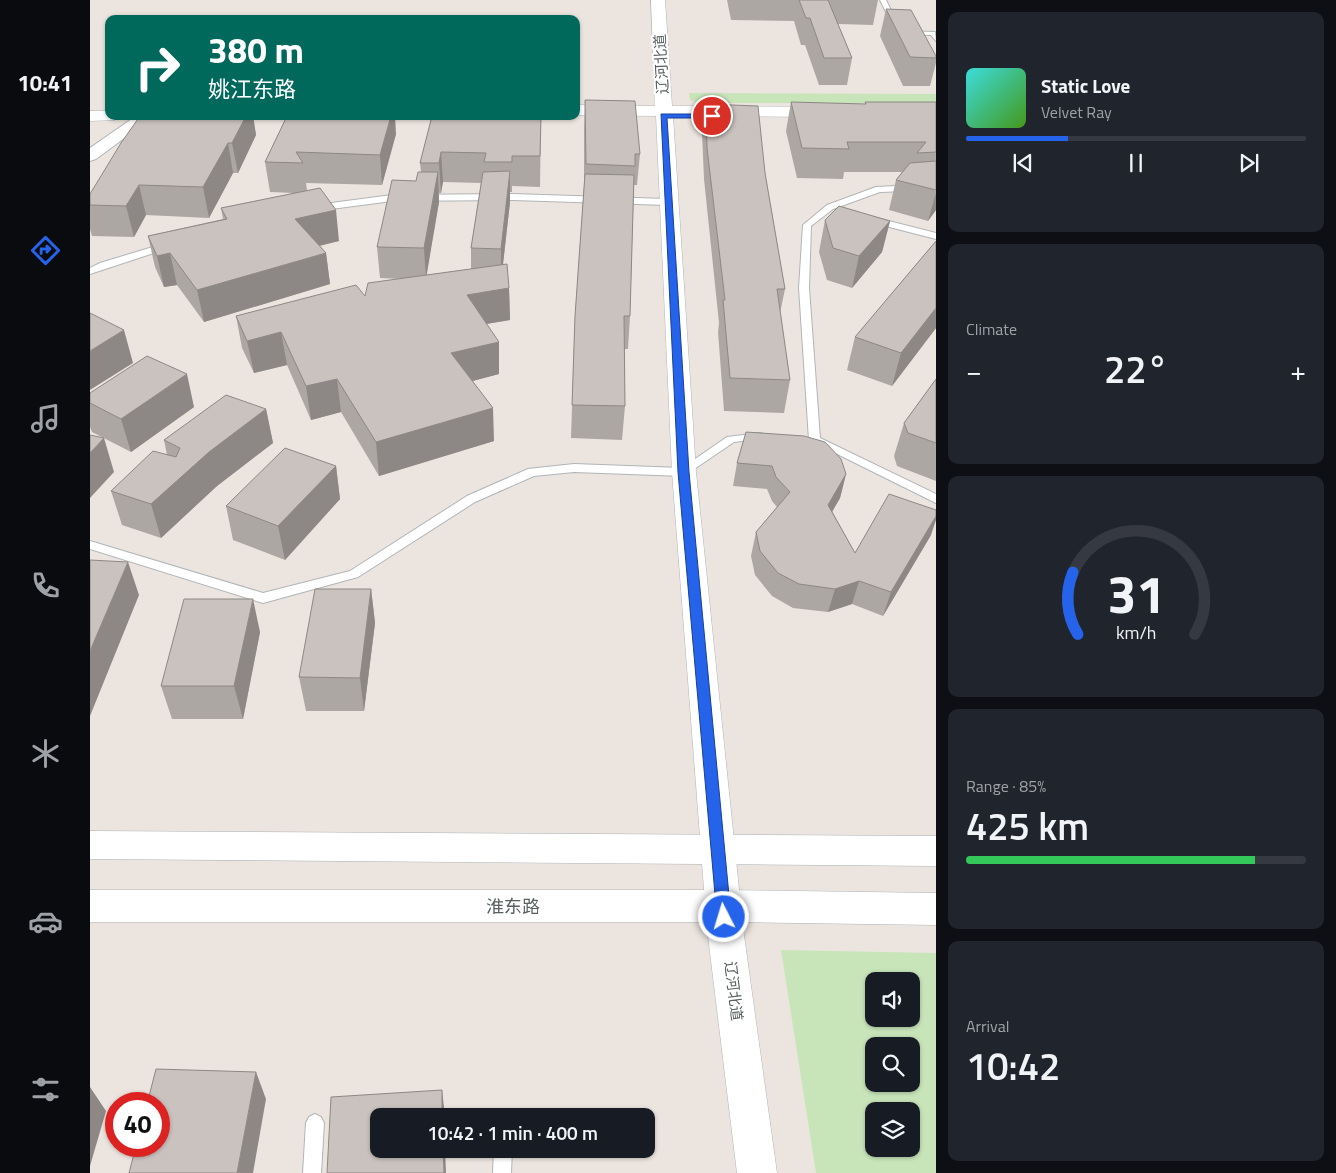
<!DOCTYPE html>
<meta charset="utf-8">
<style>
body{margin:0;font-family:"Titillium Web","Noto Sans SC",sans-serif;background:#20242c;color:#f1f3f6;height:100vh;display:flex;flex-direction:column;font-size:19px;white-space:nowrap}
*{box-sizing:border-box;margin:0}
p{font-size:16px;color:#9ea1a6}
.icon{flex:none;width:28px;height:28px;fill:none;stroke:currentColor;stroke-width:2;stroke-linecap:round;stroke-linejoin:round}
.map{position:relative;flex:1;overflow:hidden}
.drawer{display:flex;flex-direction:column;gap:12px;padding:12px;background:#0d0f14;width:400px}
.drawer>*{flex:none}
.banner{position:absolute;left:15px;top:15px;width:475px;height:105px;border-radius:10px;box-shadow:0 1px 4px #0004;background:#00695c;color:#fff;overflow:hidden}
.buttons{position:absolute;left:775px;top:972px;display:grid;gap:10px}
.buttons a{display:grid;place-items:center;width:55px;height:55px;border-radius:10px;background:#171b24;box-shadow:0 1px 4px #0004;font-size:25px}
.speed{position:absolute;left:15px;top:1092px;display:flex;gap:10px;font-size:25px;font-weight:700;text-align:center}
.speed>*{display:grid;place-content:center;width:65px;height:65px;border-radius:50%;background:#171b24;box-shadow:0 1px 4px #0004;line-height:1}
.speed .limit{border:8px solid #d22;background:#fff;color:#111}
.pin{position:absolute;display:grid;place-items:center;width:42px;height:42px;color:#fff;margin:-21px;border:2px solid #fff;border-radius:50%;box-shadow:0 1px 5px #0007}
.me{position:absolute;width:55px;margin:-28px;rotate:355deg;stroke-linejoin:round;filter:drop-shadow(0 0 4px #0008)}
.turn{display:flex;align-items:center;gap:18px;height:105px;padding:0 20px;font-size:22px}
.turn .icon{width:65px;height:65px;stroke-width:2.5}
.turn b{display:block;font-size:35px;line-height:42px}
.big{font-size:38px;font-weight:600;line-height:1.1}
.drawer .widget{flex:1;display:flex;flex-direction:column;justify-content:center;gap:8px;min-width:0;padding:0 18px;border-radius:10px;background:#20242c}
.drawer .dial{align-items:center;gap:0}
.dial svg{height:130px;overflow:visible;fill:none;stroke:#363941;stroke-width:7;stroke-linecap:round;text-anchor:middle}
.dial text{fill:#f1f3f6;stroke:none}
.song{display:flex;align-items:center;gap:15px}
.cover{width:60px;height:60px;border-radius:8px;background:linear-gradient(135deg,hsl(180 70% 55%),hsl(100 70% 35%))}
.played{height:5px;border-radius:2px;background:linear-gradient(90deg,#2563eb 30%,#363941 30%)}
.keys{display:flex;justify-content:space-around;direction:ltr}
.heat{display:flex;justify-content:space-between;align-items:center;font-size:28px;direction:ltr}
.charge{height:8px;border-radius:4px;background:linear-gradient(90deg,#34c759 85%,#363941 0)}
.trip{position:absolute;left:280px;top:1108px;width:285px;height:50px;border-radius:10px;background:#171b24;box-shadow:0 1px 4px #0004;font-weight:600;line-height:50px;text-align:center}
main{display:flex;flex:1;min-height:0}
.tab-bar{display:flex;flex-direction:column;width:90px;justify-content:space-around;align-items:center;background:#090b0e;color:#9ea1a6}
.tab-bar .icon{width:35px;height:35px}
.tab-bar .selected{color:#2563eb}
.tab-bar b{font-size:22px;color:#f1f3f6}
.map>svg:first-child{display:block}
</style>
<main>
<nav class="tab-bar">
<b>10:41</b>
<svg class="icon selected" aria-label="directions" viewBox="0 0 24 24"><path d="M12 3l9 9-9 9-9-9zM9 14v-3h6M13 9l2 2-2 2"/></svg>
<svg class="icon" aria-label="music" viewBox="0 0 24 24"><path d="M9 18V5l10-2v13"/><circle cx="6" cy="18" r="3"/><circle cx="16" cy="16" r="3"/></svg>
<svg class="icon" aria-label="phone" viewBox="0 0 24 24"><path d="M5 4h4l2 5-3 2q2 4 5 5l2-3 5 2v4C11 20 4 13 5 4z"/></svg>
<svg class="icon" aria-label="climate" viewBox="0 0 24 24"><path d="M12 3v18M4 7l16 10M4 17L20 7"/></svg>
<svg class="icon" aria-label="car" viewBox="0 0 24 24"><path d="M5 17H2v-5l4-1 3-4h7l3 4 3 1v5h-3M9 17h6M6 11h13"/><circle cx="7" cy="17" r="2"/><circle cx="17" cy="17" r="2"/></svg>
<svg class="icon" aria-label="filters" viewBox="0 0 24 24"><path d="M4 7h16M4 17h16"/><circle cx="9" cy="7" r="2"/><circle cx="15" cy="17" r="2"/></svg>
</nav>
<div class="map">
<svg width="846" height="1173" viewBox="0 0 846 1173">
<rect width="100%" height="100%" fill="#ece5df"/>
<g fill="#c8e5ba" fill-rule="evenodd">
<path d="M599,93L846,94V103H608L600,100Z"/>
<path d="M691,950L846,953V1173H726ZM784,981H821V1019H784ZM784,1046H821V1084H784ZM784,1111H821V1149H784Z"/>
</g>
<g fill="none" stroke-linecap="round" stroke-linejoin="round">
<defs>
<g id="service">
<path d="M790,0H796L811,31L845,32L846,41L841,35L807,34Z"/>
<path d="M846,184V190L790,192L743,209L721,226L719,288L730,438L846,494V503L719,440L709,288L713,225L737,205L786,187Z"/>
<path d="M423,194L577,199L581,202L577,205L423,200L302,201L226,211L222,208L226,205L302,195Z"/>
<path d="M783,217L846,233V239L780,222V218Z"/>
<path d="M76,243L81,246L79,248L0,274V268L10,263Z"/>
<path d="M670,433L674,434L675,436L674,438L644,442L594,476L484,472L444,476L385,502L268,577L173,603L0,549V541L173,593L260,571L377,496L438,469L484,464L592,468L637,437Z"/>
<path d="M225,1114L231,1117L234,1123L231,1173H213L216,1123L219,1117Z"/>
<path d="M404,1149H422L421,1173H403Z"/>
</g>
<path id="minor" d="M46,116H64L6,159L0,161V148Z"/>
<g id="tertiary">
<path d="M561,0H575L582,106L737,107L743,108L745,112L743,116L737,117L583,116L606,472L653,928L687,1173H647L617,928L582,472L566,116L486,115V105L565,106Z"/>
<path d="M0,111H19V116H27L25,120L0,121Z"/>
</g>
<g id="secondary">
<path d="M0,831L846,836V866L0,859Z"/>
<path d="M0,890H633L846,893V925L633,922H0Z"/>
</g>
</defs>
<use href="#service" stroke="#b0b5b8" stroke-width="2"/>
<use href="#minor" stroke="#b0b5b8" stroke-width="2"/>
<use href="#tertiary" stroke="#b0b5b8" stroke-width="1"/>
<use href="#secondary" stroke="#acb3b6" stroke-width="1"/>
<use href="#service" fill="#fff" fill-rule="evenodd"/>
<use href="#minor" fill="#fff" fill-rule="evenodd"/>
<use href="#tertiary" fill="#fff" fill-rule="evenodd"/>
<use href="#secondary" fill="#fff" fill-rule="evenodd"/>
</g>
<g fill="#ada7a3" fill-rule="evenodd">
<path d="M637,0H788L783,25L748,24L762,58L757,85H729L715,45H711L704,21L641,20Z"/>
<path d="M796,9L846,56V63L840,86H813L790,36Z"/>
<path d="M495,100L550,154L547,185H544L540,316L538,349H535V406L532,440L481,438L485,316L494,185V129Z"/>
<path d="M701,102L775,104V102H846V210L838,221L799,210L806,180L812,172H754L753,179L707,178L696,131Z"/>
<path d="M616,104L675,173L695,289L690,313L700,380L694,413L634,411L628,332L629,323L614,179L612,133Z"/>
<path d="M50,116H163L166,135L148,173H143L119,218L56,215L44,237L2,236L0,229V194Z"/>
<path d="M197,116L306,134L292,185L216,183L217,190L249,241L230,246L236,253L240,284L114,322L87,285L74,287L65,267L58,236L133,219L131,208L204,193L180,192L175,162Z"/>
<path d="M342,116H451L450,187L422,186V192H420V202L413,265L419,288L420,320L396,324L409,374L383,381L404,441L289,476L251,412L221,420L197,365L164,373L152,348L146,316L275,296L311,279L290,278L287,247L331,172L330,163ZM353,182L391,183L381,248V269L336,275L349,202V193H351Z"/>
<path d="M735,220L800,221L792,252L762,288L737,280L729,252Z"/>
<path d="M846,241V328L802,386L757,370L765,337Z"/>
<path d="M846,379V481L807,466L804,456L814,423Z"/>
<path d="M0,393L104,407L41,452L2,432L0,427Z"/>
<path d="M176,409L183,443L127,486L71,538L32,525L21,491L77,455L74,440Z"/>
<path d="M656,432L756,474L750,498L742,511L765,553L841,535L793,616L762,604L738,612L703,608L682,596L665,575L661,556L666,532L687,507L682,501L677,489L643,486L647,463Z"/>
<path d="M246,466L250,499L195,560L143,540L136,506Z"/>
<path d="M281,589L285,623L274,711H216L209,677Z"/>
<path d="M170,632L153,719H82L71,686Z"/>
</g>
<g fill="#8d8885">
<path d="M156,116H163L166,135L148,173L142,143Z"/>
<path d="M301,116H305L306,134L292,185L290,155Z"/>
<path d="M138,143L143,173L119,218L113,187Z"/>
<path d="M351,152L353,182L351,193L349,163Z"/>
<path d="M420,171V202L411,281V249Z"/>
<path d="M348,172L349,202L336,279L334,248Z"/>
<path d="M49,185L56,215L44,237L36,206Z"/>
<path d="M846,193V210L838,221Z"/>
<path d="M246,210L249,241L210,250L205,219Z"/>
<path d="M800,221L792,252L762,288L769,256Z"/>
<path d="M80,253L87,285L74,287L67,256Z"/>
<path d="M236,253L240,284L114,322L107,290Z"/>
<path d="M419,288L420,320L378,327L377,295Z"/>
<path d="M846,308V328L802,386L811,353Z"/>
<path d="M34,330L43,363L0,390V351Z"/>
<path d="M191,332L197,365L164,373L157,341Z"/>
<path d="M409,342V374L363,386L361,353Z"/>
<path d="M97,374L104,407L41,452L31,419Z"/>
<path d="M247,379L251,412L221,420L216,386Z"/>
<path d="M403,408L404,441L289,476L286,442Z"/>
<path d="M176,409L183,443L127,486L71,538L61,504L119,452Z"/>
<path d="M14,438L24,472L0,498V453Z"/>
<path d="M246,466L250,499L195,560L188,526Z"/>
<path d="M756,474L750,498L733,528L738,505Z"/>
<path d="M846,516V520L841,535L793,616L801,592Z"/>
<path d="M38,562L49,595L0,716V651Z"/>
<path d="M769,581L762,604L738,612L745,589Z"/>
<path d="M281,589L285,623L274,711L270,678Z"/>
<path d="M163,599L170,632L153,719L144,686Z"/>
<path d="M166,1072L176,1099L163,1173H147Z"/>
<path d="M0,1087L16,1111L0,1166Z"/>
<path d="M352,1090L355,1116H352Z"/>
<path d="M353,1149H355L356,1173H354Z"/>
</g>
<g fill="#c9c2be" stroke="#8d8885">
<path d="M709,0H738L762,58H734L720,18H716Z"/>
<path d="M796,9L821,10L846,56V58L820,57Z"/>
<path d="M495,100L545,101L550,154H545V166L496,164Z"/>
<path d="M701,102L776,104L775,102H846V152L827,153L836,142H757L759,149L712,148Z"/>
<path d="M616,104L668,106L675,173L695,289H687L700,380L640,378L633,300H635L617,148Z"/>
<path d="M50,116H156L142,143H138L113,187L49,185L36,206L0,205V194L31,143Z"/>
<path d="M197,116H301L290,155L206,152L213,163L175,162Z"/>
<path d="M342,116H451L450,156H422V162H394L396,153L351,152L349,163H330Z"/>
<path d="M846,161V190L806,180L820,163Z"/>
<path d="M420,171L411,249L381,248L393,172Z"/>
<path d="M328,172H348L334,248L287,247L302,180L326,181Z"/>
<path d="M495,174L544,175L540,316H534L535,406L482,405L485,316Z"/>
<path d="M230,188L246,210L205,219L236,253L107,290L80,253L67,256L58,236L137,219L131,208Z"/>
<path d="M749,206L800,221L769,256L743,248L735,220Z"/>
<path d="M846,241V308L811,353L765,337Z"/>
<path d="M417,264L419,288L377,295L409,342L361,353L403,408L286,442L247,379L216,386L191,332L157,341L146,316L266,285L275,296L278,283Z"/>
<path d="M0,313L34,330L0,351Z"/>
<path d="M57,356L97,374L31,419L0,403V393Z"/>
<path d="M846,379V443L818,433L814,423Z"/>
<path d="M136,395L176,409L119,452L61,504L21,491L63,451L86,457L90,448L74,440Z"/>
<path d="M656,432L714,436L735,442L751,459L756,474L738,505L765,553L799,494L846,510V516L801,592L769,581L745,589L709,584L688,573L670,551L666,532L700,492L686,477L682,466L647,463Z"/>
<path d="M0,435L14,438L0,453Z"/>
<path d="M195,448L246,466L188,526L136,506Z"/>
<path d="M0,560L38,562L0,651Z"/>
<path d="M225,589H281L270,678L209,677Z"/>
<path d="M94,599H163L144,686H71Z"/>
<path d="M66,1069L166,1072L147,1173H39L46,1146H69V1104H57Z"/>
<path d="M352,1090V1116H289V1149H353L354,1173H237L241,1097Z"/>
</g>
<path fill="#2563eb" stroke="#184099" d="M571,114H622L626,116L622,118H577L599,472L641,917L639,922L634,924L629,922L627,917L588,472Z"/>
<g text-anchor="middle" dominant-baseline="central" stroke-width="4" stroke-linejoin="round" paint-order="stroke">
<g font-size="15" fill="#585f61" stroke="#fff">
<text transform="translate(571 64) rotate(-93)">辽河北道</text>
<text transform="translate(644 991) rotate(83)">辽河北道</text>
</g>
<g font-size="18" fill="#585f61" stroke="#fff">
<text x="423" y="906">淮东路</text>
</g>
</g>
</svg>
<div class="buttons">
<a><svg class="icon" aria-label="sound" viewBox="0 0 24 24"><path d="M4 9h4l5-4v14l-5-4H4zM17 9q2 3 0 6"/></svg></a>
<a><svg class="icon" aria-label="search" viewBox="0 0 24 24"><circle cx="10" cy="10" r="6"/><path d="M15 15l6 6"/></svg></a>
<a><svg class="icon" aria-label="layers" viewBox="0 0 24 24"><path d="M12 4l9 5-9 5-9-5zM3 14l9 5 9-5"/></svg></a>
</div>
<div class="speed"><div class="limit">40</div></div>
<div class="pin" style="left:622px;top:116px;background:#d93025"><svg class="icon" aria-label="arrive" viewBox="0 0 24 24"><path d="M6 21V4h12l-3 4 3 4H6"/></svg></div>
<svg class="me" style="left:634px;top:917px" viewBox="-20 -20 40 40"><circle r="17" fill="#2563eb" stroke="#fff" stroke-width="3"/><path d="M0-11L8 9 0 5-8 9z" fill="#fff"/></svg>
<div class="trip">10:42 · 1 min · 400 m</div>
<div class="banner">
<div class="turn"><svg class="icon" aria-label="right" viewBox="0 0 24 24"><path d="M7 20v-9h11M14 6l5 5-5 5"/></svg><div><b>380 m</b>姚江东路</div></div>
</div>
</div>
<section class="drawer">
<div class="widget">
<div class="song"><i class="cover"></i><div><b>Static Love</b><p>Velvet Ray</p></div></div>
<div class="played"></div>
<div class="keys"><svg class="icon" aria-label="previous" viewBox="0 0 24 24"><path d="M18 5L8 12l10 7zM5 5v14"/></svg><svg class="icon" aria-label="pause" viewBox="0 0 24 24"><path d="M8 5v14M16 5v14"/></svg><svg class="icon" aria-label="next" viewBox="0 0 24 24"><path d="M6 5l10 7-10 7zM19 5v14"/></svg></div>
</div>
<div class="widget"><p>Climate</p>
<div class="heat"><a>−</a><b class="big">22°</b><a>+</a></div>
</div>
<div class="widget dial"><svg viewBox="0 0 100 80">
<path d="M14 69A42 42 0 1 1 86 69"/>
<path d="M14 69A42 42 0 0 1 11 31" stroke="#2563eb"/>
<text x="50" y="56" font-size="32" font-weight="700">31</text>
<text x="50" y="72" font-size="11">km/h</text>
</svg></div>
<div class="widget"><p>Range · 85%</p><b class="big">425 km</b><div class="charge"></div></div>
<div class="widget"><p>Arrival</p><b class="big">10:42</b></div>
</section>
</main>
